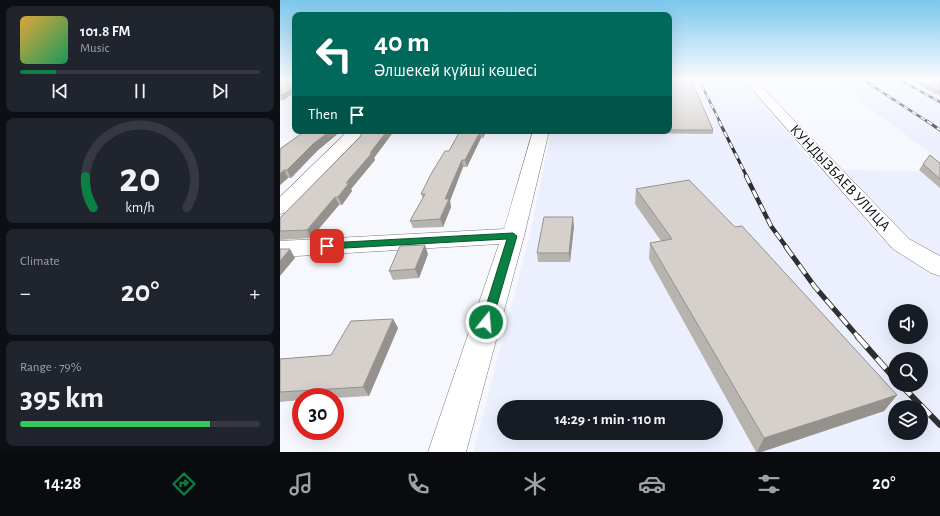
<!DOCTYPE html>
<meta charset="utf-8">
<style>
body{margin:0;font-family:"Alegreya Sans",sans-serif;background:#20242c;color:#f1f3f6;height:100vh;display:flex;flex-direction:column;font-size:15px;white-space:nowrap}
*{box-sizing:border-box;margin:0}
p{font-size:13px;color:#9ea1a6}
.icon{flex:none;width:22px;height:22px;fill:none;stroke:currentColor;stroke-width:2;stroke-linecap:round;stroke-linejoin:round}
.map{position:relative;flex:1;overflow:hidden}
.details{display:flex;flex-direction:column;gap:6px;padding:6px;background:#0d0f14;width:280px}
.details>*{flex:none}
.hud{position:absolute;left:12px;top:12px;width:380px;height:122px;border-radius:8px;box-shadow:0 4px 16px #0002;background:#00695c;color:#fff;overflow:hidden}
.tools{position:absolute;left:608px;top:304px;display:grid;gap:8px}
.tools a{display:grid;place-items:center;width:40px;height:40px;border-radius:50%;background:#171b24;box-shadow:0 4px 16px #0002;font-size:20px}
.speed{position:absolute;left:12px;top:388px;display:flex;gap:8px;font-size:20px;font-weight:700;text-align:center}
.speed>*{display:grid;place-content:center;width:52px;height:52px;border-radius:50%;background:#171b24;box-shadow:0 4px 16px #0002;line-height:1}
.speed .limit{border:6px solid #d22;background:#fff;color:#111}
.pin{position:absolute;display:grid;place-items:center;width:34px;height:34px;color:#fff;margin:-17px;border-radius:8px;box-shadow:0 2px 6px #0006}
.me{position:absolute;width:44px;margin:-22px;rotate:17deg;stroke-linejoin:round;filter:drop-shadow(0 0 3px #0008)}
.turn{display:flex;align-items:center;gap:14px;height:84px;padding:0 16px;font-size:18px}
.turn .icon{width:52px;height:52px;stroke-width:2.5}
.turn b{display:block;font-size:28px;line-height:34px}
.then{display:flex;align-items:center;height:38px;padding:0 16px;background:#0003;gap:8px;font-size:15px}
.big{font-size:30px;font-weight:600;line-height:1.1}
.details .card{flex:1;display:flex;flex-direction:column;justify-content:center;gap:6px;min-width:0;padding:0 14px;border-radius:8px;background:#20242c}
.details .dial{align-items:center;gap:0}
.dial svg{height:104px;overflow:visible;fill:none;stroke:#363941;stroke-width:7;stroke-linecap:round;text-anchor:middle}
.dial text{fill:#f1f3f6;stroke:none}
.song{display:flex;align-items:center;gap:12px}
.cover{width:48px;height:48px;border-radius:6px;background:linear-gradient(135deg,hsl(40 70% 55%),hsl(150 70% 35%))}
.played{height:4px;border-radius:2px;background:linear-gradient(90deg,#0b8043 15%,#363941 15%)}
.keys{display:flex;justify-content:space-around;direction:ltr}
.heat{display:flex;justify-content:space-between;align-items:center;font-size:22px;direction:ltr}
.charge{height:6px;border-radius:3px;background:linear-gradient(90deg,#34c759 79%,#363941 0)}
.trip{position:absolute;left:217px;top:400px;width:226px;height:40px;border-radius:20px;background:#171b24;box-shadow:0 4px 16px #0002;font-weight:600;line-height:40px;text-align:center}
.tabs{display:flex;height:64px;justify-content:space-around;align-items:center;background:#090b0e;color:#9ea1a6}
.tabs .icon{width:28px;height:28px}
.tabs .selected{color:#0b8043}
.tabs b{font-size:18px;color:#f1f3f6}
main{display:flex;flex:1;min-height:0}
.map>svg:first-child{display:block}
</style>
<main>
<section class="details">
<div class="card">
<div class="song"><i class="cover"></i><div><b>101.8 FM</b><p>Music</p></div></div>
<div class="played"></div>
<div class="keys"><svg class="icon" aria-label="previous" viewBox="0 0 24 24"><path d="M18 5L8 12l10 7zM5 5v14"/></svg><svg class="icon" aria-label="pause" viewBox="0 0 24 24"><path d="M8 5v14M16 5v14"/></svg><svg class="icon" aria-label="next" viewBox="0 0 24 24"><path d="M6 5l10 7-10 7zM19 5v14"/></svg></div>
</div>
<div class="card dial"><svg viewBox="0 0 100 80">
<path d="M14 69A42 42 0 1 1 86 69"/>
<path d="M14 69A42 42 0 0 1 8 45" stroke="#0b8043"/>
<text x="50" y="56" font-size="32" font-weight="700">20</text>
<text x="50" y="72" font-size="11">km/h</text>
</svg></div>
<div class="card"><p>Climate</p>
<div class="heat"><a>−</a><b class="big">20°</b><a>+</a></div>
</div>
<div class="card"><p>Range · 79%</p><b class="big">395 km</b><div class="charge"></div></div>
</section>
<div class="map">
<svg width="660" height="452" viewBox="0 0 660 452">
<rect width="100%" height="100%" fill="#f6f8fe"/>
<g fill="#eceffd" fill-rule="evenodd">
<path d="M389,79H461L538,169L660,172V452H193L250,235L271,131H389ZM615,311H641V337H615ZM615,359H641V385H615ZM224,407H436V433H224ZM615,407H641V433H615Z"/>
<path d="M550,79H660V160Z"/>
</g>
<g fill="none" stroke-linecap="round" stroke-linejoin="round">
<defs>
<g id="minor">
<path d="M463,79H474L629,239L660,256V276L651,273L613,249Z"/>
<path d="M68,131H85L7,212L0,214V197Z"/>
<path d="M253,131H269L244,236L186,452H148L219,244L0,257V241L224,229Z"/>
</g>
</defs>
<use href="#minor" stroke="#76787d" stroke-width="1"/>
<use href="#minor" fill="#fff" fill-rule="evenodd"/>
<defs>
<g id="rail-far4">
<path d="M582,79L648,122"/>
<path d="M618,79L660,102"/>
<path d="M422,86L440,122"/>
</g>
<g id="rail-far3">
<path d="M439,121L467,177"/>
<path d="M647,121L660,130"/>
</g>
<path id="rail-far2" d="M466,176L491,226L507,248"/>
<path id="rail-far1" d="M506,247L535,287L579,338"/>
<g id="rail">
<path d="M578,337L615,379"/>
<path d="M621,385L660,425"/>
</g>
</defs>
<use href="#rail-far4" stroke="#2e2f31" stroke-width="2.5"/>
<use href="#rail-far3" stroke="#2e2f31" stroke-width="3"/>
<use href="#rail-far2" stroke="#2e2f31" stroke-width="4.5"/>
<use href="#rail-far1" stroke="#2e2f31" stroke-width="5"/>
<use href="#rail" stroke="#2e2f31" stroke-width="6"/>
<use href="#rail-far4" stroke="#fff" stroke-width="1.5" stroke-dasharray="5" stroke-linecap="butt"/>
<use href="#rail-far3" stroke="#fff" stroke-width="2" stroke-dasharray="6" stroke-linecap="butt"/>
<use href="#rail-far2" stroke="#fff" stroke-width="3" stroke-dasharray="8" stroke-linecap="butt"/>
<use href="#rail-far1" stroke="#fff" stroke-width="3.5" stroke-dasharray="11" stroke-linecap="butt"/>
<use href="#rail" stroke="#fff" stroke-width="4.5" stroke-dasharray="14" stroke-linecap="butt"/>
</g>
<g fill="#b7b3af">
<path d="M0,79L4,100H0Z"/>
<path d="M628,79H660V96Z"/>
<path d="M389,82L433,130V134L341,133V131H389Z"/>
<path d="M25,131H61L37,151L11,178H8L0,185V149Z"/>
<path d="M84,131H114L94,158L95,160L71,189L72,191L62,205H59L31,238L0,240V218L80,137V136Z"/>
<path d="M180,131H206L203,138H201L187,167H183L170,201L171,207L163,227L133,228L130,221L143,198L141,194L169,151Z"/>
<path d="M660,163V188L639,170L643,164Z"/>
<path d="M356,189L617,395L604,411L481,452H476L369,259L370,243L381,241L355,204Z"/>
<path d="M294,226L290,262H258L257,253Z"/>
<path d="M148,254L139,278L113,280L109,271Z"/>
<path d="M113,319L118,328L89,396L55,398V397H21V400L0,402V359L51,355Z"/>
</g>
<g fill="#95928e">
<path d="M15,87V92L4,100L1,95Z"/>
<path d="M50,131H61L37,151L11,178L7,170L33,144Z"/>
<path d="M107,131H114L94,158L95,160L71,189L72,191L62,205L58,197L66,183Z"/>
<path d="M202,131H206L203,138Z"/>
<path d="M200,132L201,138L187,167L185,160Z"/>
<path d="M182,160L183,167L170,201L171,207L163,227L160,219L165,199Z"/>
<path d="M4,170L8,178L0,185V174Z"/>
<path d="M55,197L59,205L31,238L27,230Z"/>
<path d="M293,217L294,226L290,262L289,253Z"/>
<path d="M145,245L148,254L139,278L135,269Z"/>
<path d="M10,249L15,258L0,276V261Z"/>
<path d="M113,319L118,328L89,396L83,387Z"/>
<path d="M617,395L604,411L481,452H477L484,438Z"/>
</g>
<g fill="#d5d0cb" stroke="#95928e">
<path d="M0,79H15V87L1,95L0,96Z"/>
<path d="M634,79H660V92Z"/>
<path d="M389,82H412L433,130H389Z"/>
<path d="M25,131H50L33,144L7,170H4L0,174V149Z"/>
<path d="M84,131H107L90,153H92L66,183H69L58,197H55L27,230L0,231V218L81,136H80Z"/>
<path d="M180,131H202L200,132L185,160H182L165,199H169L160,219L130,221L145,194H141L151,174L165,151H169Z"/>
<path d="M650,155L660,163V179L643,164Z"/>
<path d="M409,180L455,227L462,226L617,395L484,438L370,243L392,239L356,189Z"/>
<path d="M264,217H293L289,253H257Z"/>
<path d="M145,245L135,269L109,271L120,246Z"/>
<path d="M0,249H10L0,261Z"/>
<path d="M113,319L83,387L0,392V359L51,355L71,321Z"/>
</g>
<linearGradient id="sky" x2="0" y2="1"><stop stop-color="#7bc7ec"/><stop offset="0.56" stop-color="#fbfcff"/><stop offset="1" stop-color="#fbfcff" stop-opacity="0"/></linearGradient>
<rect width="660" height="142" fill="url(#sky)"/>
<path fill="#0b8043" stroke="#07532c" d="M233,233L237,236L212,322L211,325L206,327L202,325L201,322L227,239L47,249L42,246L47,243Z"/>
<g text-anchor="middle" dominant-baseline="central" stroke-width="3" stroke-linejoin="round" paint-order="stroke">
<g font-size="15" fill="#0c0d0f" stroke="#fff">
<text transform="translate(560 178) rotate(47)">КУНДЫЗБАЕВ УЛИЦА</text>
</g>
</g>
</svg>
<div class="tools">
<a><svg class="icon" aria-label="sound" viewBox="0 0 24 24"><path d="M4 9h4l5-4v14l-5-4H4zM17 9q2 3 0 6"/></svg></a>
<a><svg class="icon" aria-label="search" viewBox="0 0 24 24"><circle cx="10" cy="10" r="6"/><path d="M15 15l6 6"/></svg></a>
<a><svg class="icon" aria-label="layers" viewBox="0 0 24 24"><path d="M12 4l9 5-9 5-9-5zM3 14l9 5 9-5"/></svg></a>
</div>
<div class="speed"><div class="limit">30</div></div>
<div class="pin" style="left:47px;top:246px;background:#d93025"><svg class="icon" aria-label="arrive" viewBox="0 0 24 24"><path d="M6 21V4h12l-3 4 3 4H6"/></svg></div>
<svg class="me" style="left:206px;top:322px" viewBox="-20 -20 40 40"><circle r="17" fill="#0b8043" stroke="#fff" stroke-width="3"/><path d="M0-11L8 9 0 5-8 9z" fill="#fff"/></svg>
<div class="trip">14:29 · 1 min · 110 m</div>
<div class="hud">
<div class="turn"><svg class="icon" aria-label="left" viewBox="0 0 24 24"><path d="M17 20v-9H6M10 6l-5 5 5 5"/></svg><div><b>40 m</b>Әлшекей күйші көшесі</div></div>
<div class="then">Then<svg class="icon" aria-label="arrive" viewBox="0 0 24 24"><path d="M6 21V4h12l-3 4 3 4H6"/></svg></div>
</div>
</div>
</main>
<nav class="tabs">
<b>14:28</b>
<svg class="icon selected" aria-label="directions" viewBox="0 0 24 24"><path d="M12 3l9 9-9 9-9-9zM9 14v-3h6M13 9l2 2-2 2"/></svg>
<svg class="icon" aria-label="music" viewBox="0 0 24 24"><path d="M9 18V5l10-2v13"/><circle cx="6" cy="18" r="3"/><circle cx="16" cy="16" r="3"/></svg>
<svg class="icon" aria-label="phone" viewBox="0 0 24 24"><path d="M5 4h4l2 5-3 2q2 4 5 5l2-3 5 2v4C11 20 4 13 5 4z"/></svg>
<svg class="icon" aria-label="climate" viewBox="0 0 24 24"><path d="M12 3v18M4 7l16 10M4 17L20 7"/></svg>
<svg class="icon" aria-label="car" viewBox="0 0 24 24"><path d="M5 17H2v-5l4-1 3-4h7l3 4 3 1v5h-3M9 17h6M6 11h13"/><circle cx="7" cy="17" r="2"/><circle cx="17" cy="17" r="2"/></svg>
<svg class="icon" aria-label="filters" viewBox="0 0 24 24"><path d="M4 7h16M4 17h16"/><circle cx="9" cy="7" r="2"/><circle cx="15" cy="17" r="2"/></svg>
<b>20°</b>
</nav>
